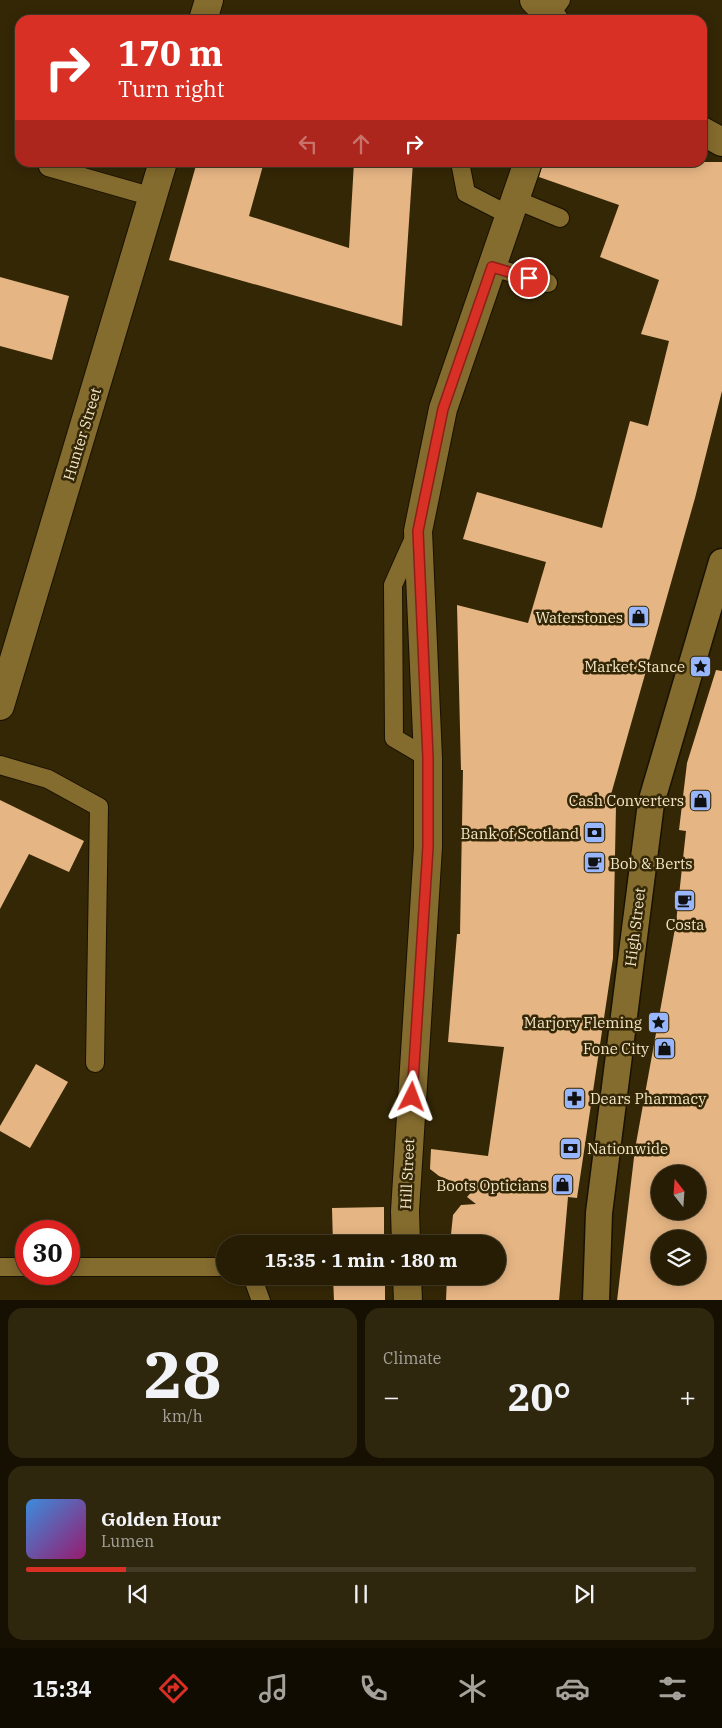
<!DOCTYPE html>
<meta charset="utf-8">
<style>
body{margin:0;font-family:"IBM Plex Serif",serif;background:#2f260e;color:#f1f3f6;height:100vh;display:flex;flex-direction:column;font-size:19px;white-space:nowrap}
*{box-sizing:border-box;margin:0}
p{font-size:16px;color:#a4a29a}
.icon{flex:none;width:28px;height:28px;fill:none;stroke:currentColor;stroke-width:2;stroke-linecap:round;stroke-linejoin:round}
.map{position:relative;height:1300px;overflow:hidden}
.side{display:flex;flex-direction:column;gap:8px;padding:8px;background:#151002;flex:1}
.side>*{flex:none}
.guide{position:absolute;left:15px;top:15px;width:692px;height:152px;border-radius:15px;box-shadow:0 2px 12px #0003,0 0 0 1px #433b26;background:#d93025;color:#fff;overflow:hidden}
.needle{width:32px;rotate:343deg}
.tools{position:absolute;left:651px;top:1165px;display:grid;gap:10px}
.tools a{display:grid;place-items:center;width:55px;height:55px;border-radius:50%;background:#271d04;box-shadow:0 2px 12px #0003,0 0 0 1px #433b26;font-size:25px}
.speed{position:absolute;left:15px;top:1220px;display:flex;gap:10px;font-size:25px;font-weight:700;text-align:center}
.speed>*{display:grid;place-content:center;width:65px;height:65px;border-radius:50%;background:#271d04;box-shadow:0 2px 12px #0003,0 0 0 1px #433b26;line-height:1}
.speed .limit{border:8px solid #d22;background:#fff;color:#111}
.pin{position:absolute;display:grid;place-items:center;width:42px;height:42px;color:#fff;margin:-21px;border:2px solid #fff;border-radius:50%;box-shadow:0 1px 5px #0007}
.me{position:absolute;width:55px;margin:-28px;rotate:3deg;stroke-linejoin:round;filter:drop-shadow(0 0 4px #0008)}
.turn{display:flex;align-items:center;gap:18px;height:105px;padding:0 20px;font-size:22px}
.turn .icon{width:65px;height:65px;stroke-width:2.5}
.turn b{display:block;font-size:35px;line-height:42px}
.lanes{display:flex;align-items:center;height:48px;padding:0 20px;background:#0003;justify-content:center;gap:25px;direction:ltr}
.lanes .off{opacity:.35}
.big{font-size:38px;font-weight:800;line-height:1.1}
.side .card{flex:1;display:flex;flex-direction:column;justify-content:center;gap:8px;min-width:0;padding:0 18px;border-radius:15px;background:#2f260e}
.side .dial{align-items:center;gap:0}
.dial b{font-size:65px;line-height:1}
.song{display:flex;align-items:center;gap:15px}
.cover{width:60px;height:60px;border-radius:8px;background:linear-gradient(135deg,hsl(210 70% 55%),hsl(320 70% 35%))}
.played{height:5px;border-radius:2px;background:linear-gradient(90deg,#d93025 15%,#433b26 15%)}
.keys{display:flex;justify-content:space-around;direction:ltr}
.heat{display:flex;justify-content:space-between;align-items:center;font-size:28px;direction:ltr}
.side .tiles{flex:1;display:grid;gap:8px;grid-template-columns:1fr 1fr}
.card:last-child{grid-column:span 2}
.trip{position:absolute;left:216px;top:1235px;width:290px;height:50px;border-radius:25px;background:#271d04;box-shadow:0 2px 12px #0003,0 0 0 1px #433b26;font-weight:800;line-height:50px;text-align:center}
.tab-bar{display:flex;height:80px;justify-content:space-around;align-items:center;background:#100c02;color:#a4a29a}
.tab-bar .icon{width:35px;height:35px}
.tab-bar .active{color:#d93025}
.tab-bar b{font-size:22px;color:#f1f3f6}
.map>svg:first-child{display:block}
</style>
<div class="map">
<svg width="722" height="1301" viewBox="0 0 722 1301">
<rect width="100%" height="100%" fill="#342706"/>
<g fill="#e6b584" fill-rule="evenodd">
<path d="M197,162H264L249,216L349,248L354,162H413L402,326L169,260Z"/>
<path d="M543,162H722V391L695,498L608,805H616L613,958L577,1198L568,1197L559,1301H446L447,1276H498V1244H450L453,1215L461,1205L476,1204L467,1197L473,1190L439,1176L430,1169L431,1149L488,1156L504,1047L448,1042L457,934H460L463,770H461L457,605L528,623L546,562L463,539L477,492L602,528L630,421L648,426L669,341L641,334L659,280L600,257L619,205L539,177Z"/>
<path d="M0,277L69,296L52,360L0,346Z"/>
<path d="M716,670L722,671V1301H617L635,1149L676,923L686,831L679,830L687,763ZM660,1174H698V1211H660ZM660,1239H698V1276H660Z"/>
<path d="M0,800L84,841L69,872L29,854L0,909Z"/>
<path d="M36,1064L68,1082L30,1148L0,1131V1126Z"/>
<path d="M384,1207V1244H333L332,1208Z"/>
<path d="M333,1276H385V1301H334Z"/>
</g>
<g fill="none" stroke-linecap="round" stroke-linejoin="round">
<defs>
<g id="service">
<path d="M550,15L561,0"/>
<path d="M460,162L466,193L509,215"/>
<path d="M48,167L153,197"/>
<path d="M514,199L560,218"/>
<path d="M492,267L548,283"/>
<path d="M414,538L393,585L394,738L428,758"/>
<path d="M0,765L48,779L99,807L95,1063"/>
<path d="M0,1267H26"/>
<path d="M69,1267H225"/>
<path d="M252,1276L261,1301"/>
</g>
<path id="pedestrian" d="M596,1301L599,1213L651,803L722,562"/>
<g id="minor">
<path d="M534,0L554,20"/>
<path d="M203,20L209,0"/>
<path d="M702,131L722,142"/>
<path d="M0,706L163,162"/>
<path d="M406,1244L405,1211L428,847V758L418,531L443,409L528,162"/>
<path d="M407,1276L408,1301"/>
</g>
</defs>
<use href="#service" stroke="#191101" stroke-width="20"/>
<use href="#pedestrian" stroke="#191101" stroke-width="29"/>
<use href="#minor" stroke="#191101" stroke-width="30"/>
<use href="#service" stroke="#846b2e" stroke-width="18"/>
<use href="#pedestrian" stroke="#846b2e" stroke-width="26"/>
<use href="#minor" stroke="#846b2e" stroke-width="28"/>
</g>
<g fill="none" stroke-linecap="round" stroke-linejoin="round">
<defs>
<path id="route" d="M412,1097L428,847V758L418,531L443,409L492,267L529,278"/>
</defs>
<use href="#route" stroke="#8d1f18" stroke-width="12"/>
<use href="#route" stroke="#d93025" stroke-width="9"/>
</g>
<defs>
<symbol id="shop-square" viewBox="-11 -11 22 22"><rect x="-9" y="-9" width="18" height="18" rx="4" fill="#98b6fd" stroke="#342706"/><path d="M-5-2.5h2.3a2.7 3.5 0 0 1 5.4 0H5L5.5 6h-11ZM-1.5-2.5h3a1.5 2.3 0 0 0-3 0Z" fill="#111"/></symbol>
<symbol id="sight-square" viewBox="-11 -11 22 22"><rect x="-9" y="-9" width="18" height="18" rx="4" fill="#98b6fd" stroke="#342706"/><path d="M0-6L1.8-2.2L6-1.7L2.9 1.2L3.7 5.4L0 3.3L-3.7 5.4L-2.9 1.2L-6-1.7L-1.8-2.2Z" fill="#111"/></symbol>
<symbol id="bank-square" viewBox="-11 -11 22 22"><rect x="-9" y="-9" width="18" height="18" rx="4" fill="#98b6fd" stroke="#342706"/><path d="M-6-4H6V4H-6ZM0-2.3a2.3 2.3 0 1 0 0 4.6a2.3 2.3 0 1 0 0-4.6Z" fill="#111"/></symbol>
<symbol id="cafe-square" viewBox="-11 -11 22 22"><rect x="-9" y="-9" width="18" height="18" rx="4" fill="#98b6fd" stroke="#342706"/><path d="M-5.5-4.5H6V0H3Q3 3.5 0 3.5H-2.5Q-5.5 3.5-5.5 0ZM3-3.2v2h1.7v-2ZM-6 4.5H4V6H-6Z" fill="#111"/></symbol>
<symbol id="pharmacy-square" viewBox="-11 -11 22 22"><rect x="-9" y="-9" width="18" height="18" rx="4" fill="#98b6fd" stroke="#342706"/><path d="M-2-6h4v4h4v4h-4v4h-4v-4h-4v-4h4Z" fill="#111"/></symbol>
</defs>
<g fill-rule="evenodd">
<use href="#shop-square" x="626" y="604" width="25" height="25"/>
<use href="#sight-square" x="688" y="654" width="25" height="25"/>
<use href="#shop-square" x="688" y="788" width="25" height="25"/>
<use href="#bank-square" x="582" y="820" width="25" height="25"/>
<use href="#cafe-square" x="582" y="850" width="25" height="25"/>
<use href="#cafe-square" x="672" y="888" width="25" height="25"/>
<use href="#sight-square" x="646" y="1010" width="25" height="25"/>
<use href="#shop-square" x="652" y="1036" width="25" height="25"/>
<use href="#pharmacy-square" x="562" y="1086" width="25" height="25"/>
<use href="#bank-square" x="558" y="1136" width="25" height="25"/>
<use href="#shop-square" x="550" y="1172" width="25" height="25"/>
</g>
<g text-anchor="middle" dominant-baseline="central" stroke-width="5" stroke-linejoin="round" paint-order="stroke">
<g font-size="15" fill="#f4e6c8" stroke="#342706">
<text transform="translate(82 434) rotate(-73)">Hunter Street</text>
<text transform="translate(635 927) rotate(-83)">High Street</text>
<text transform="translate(407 1174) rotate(-87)">Hill Street</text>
</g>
<g font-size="15" fill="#f4e6c8" stroke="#342706" text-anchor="end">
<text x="623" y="617">Waterstones</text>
<text x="685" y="666">Market Stance</text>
<text x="684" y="800">Cash Converters</text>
<text x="579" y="833">Bank of Scotland</text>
<text x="610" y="863" text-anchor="start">Bob &amp; Berts</text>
<text x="685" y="924" text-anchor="middle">Costa</text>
<text x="642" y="1022">Marjory Fleming</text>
<text x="649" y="1048">Fone City</text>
<text x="590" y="1098" text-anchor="start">Dears Pharmacy</text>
<text x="587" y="1148" text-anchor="start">Nationwide</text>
<text x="547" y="1185">Boots Opticians</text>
</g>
</g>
</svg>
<div class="tools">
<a><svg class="needle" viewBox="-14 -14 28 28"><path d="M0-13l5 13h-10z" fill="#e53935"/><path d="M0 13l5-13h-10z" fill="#a4a29a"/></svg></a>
<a><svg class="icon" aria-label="layers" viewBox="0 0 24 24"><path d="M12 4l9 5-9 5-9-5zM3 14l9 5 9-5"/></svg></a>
</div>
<div class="speed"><div class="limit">30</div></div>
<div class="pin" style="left:529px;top:278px;background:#d93025"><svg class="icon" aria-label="arrive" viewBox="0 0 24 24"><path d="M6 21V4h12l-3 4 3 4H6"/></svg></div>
<svg class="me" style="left:412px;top:1097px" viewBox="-20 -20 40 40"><path d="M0-17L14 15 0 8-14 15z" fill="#d93025" stroke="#fff" stroke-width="4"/></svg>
<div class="trip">15:35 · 1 min · 180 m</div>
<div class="guide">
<div class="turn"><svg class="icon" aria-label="right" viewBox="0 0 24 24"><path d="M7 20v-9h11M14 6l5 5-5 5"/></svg><div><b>170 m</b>Turn right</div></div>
<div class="lanes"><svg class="icon off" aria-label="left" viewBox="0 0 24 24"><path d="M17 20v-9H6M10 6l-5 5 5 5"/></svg><svg class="icon off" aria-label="ahead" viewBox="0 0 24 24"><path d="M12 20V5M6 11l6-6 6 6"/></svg><svg class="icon" aria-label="right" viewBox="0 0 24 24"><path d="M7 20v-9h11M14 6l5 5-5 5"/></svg></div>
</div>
</div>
<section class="side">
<div class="tiles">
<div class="card dial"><b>28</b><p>km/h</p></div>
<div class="card"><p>Climate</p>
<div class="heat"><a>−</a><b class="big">20°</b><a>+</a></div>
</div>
<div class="card">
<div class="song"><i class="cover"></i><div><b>Golden Hour</b><p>Lumen</p></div></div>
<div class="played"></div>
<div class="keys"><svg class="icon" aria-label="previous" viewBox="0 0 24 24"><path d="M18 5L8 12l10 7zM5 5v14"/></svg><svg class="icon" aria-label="pause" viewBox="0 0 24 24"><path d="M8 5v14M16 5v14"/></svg><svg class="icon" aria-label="next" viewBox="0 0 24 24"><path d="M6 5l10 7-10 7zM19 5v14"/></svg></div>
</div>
</div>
</section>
<nav class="tab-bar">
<b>15:34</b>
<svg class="icon active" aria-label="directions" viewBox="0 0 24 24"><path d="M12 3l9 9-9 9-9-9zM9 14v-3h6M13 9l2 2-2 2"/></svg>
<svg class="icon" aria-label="music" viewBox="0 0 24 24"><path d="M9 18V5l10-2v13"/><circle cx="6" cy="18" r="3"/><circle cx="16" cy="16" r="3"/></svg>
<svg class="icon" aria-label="phone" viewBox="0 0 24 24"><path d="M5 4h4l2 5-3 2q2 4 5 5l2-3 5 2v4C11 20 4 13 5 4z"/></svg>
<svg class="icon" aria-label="climate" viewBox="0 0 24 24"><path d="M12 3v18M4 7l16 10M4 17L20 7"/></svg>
<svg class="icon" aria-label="car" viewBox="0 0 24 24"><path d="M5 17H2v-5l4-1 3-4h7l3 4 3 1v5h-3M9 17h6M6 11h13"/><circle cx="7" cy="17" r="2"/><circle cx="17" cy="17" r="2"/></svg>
<svg class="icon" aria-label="filters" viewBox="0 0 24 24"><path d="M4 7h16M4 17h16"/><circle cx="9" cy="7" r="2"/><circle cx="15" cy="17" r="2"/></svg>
</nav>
